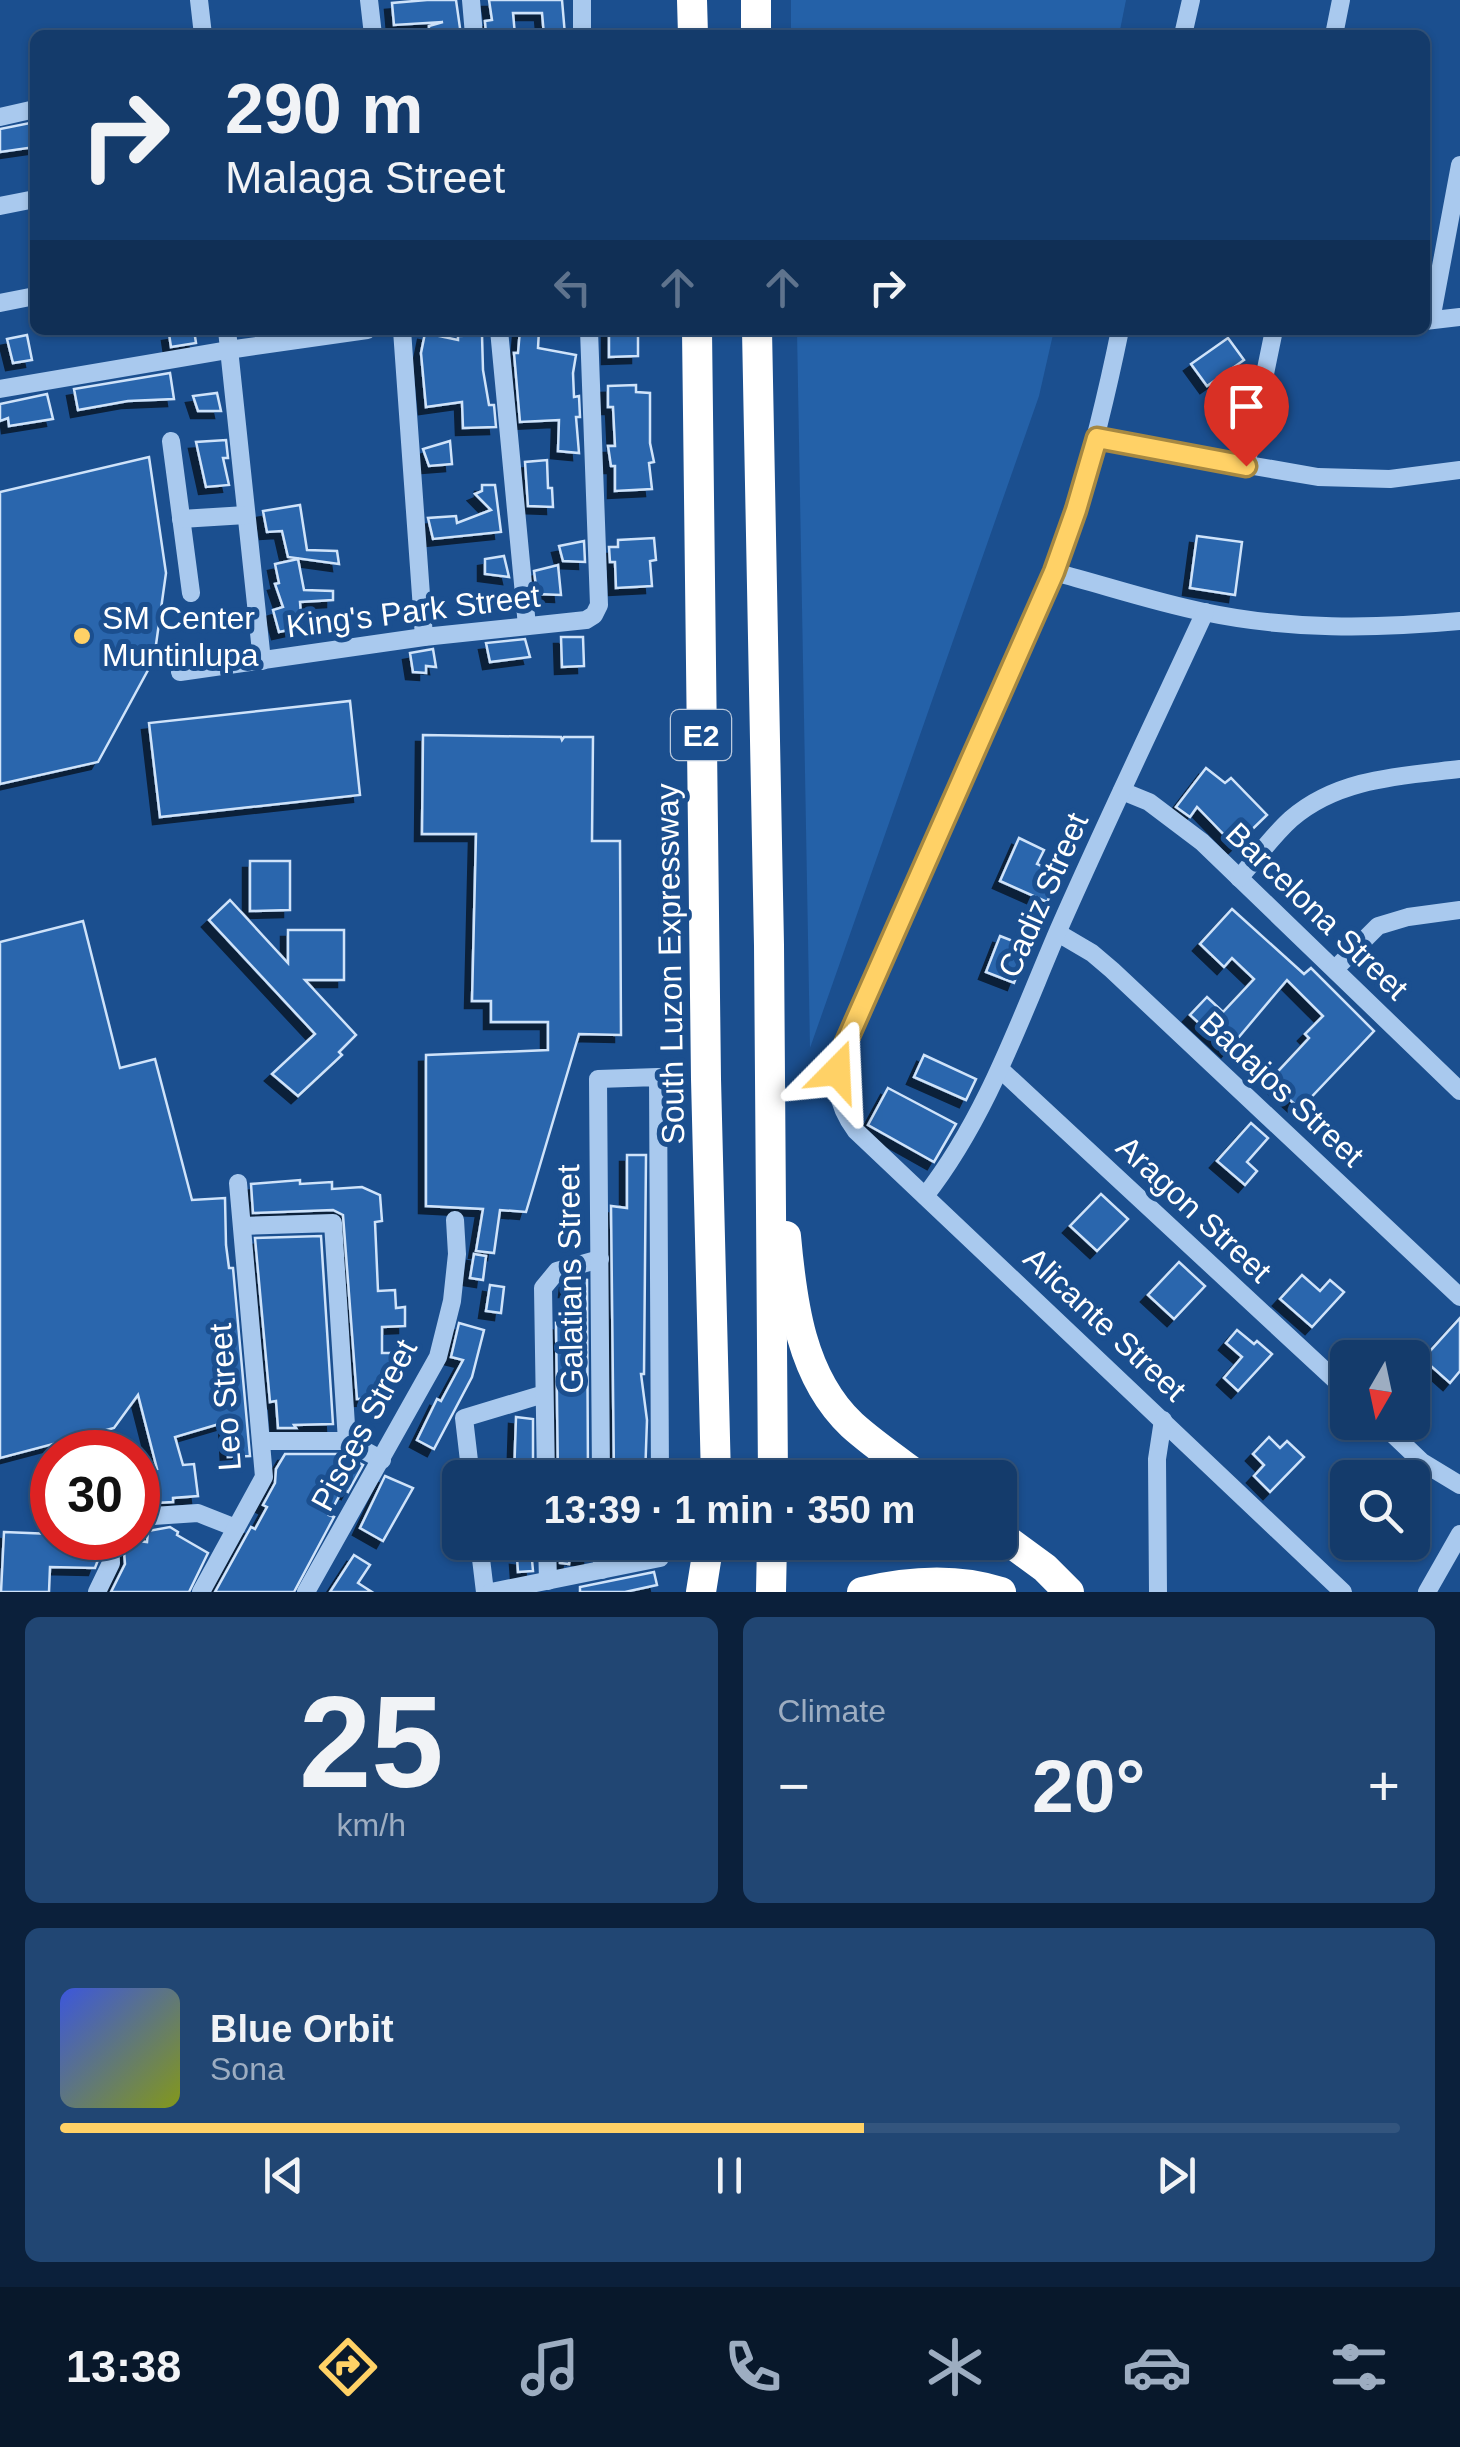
<!DOCTYPE html>
<meta charset="utf-8">
<style>
body{margin:0;font-family:Arial,sans-serif;background:#214673;color:#f1f3f6;height:100vh;display:flex;flex-direction:column;font-size:38px;white-space:nowrap}
*{box-sizing:border-box;margin:0}
p{font-size:32px;color:#9dadc1}
.icon{flex:none;width:55px;height:55px;fill:none;stroke:currentColor;stroke-width:2;stroke-linecap:round;stroke-linejoin:round}
.map{position:relative;height:1592px;overflow:hidden}
.side{display:flex;flex-direction:column;gap:25px;padding:25px;background:#0b203b;flex:1}
.side>*{flex:none}
.hud{position:absolute;left:30px;top:30px;width:1400px;height:305px;border-radius:15px;box-shadow:0 2px 8px #0004,0 0 0 2px #33557e;background:#143b6b;color:#f1f3f6;overflow:hidden}
.needle{width:65px;rotate:189deg}
.tools{position:absolute;left:1330px;top:1340px;display:grid;gap:20px}
.tools a{display:grid;place-items:center;width:100px;height:100px;border-radius:15px;background:#143b6b;box-shadow:0 2px 8px #0004,0 0 0 2px #33557e;font-size:50px}
.speed{position:absolute;left:30px;top:1430px;display:flex;gap:20px;font-size:50px;font-weight:700;text-align:center}
.speed>*{display:grid;place-content:center;width:130px;height:130px;border-radius:50%;background:#143b6b;box-shadow:0 2px 8px #0004,0 0 0 2px #33557e;line-height:1}
.speed .limit{border:15px solid #d22;background:#fff;color:#111}
.pin{position:absolute;display:grid;place-items:center;width:85px;height:85px;color:#fff;margin:-102px -42px;border-radius:50% 50% 50% 0;rotate:-45deg;box-shadow:0 0 10px #0007}
.pin .icon{rotate:45deg}
.me{position:absolute;width:110px;margin:-55px;rotate:21deg;stroke-linejoin:round;filter:drop-shadow(0 0 8px #0008)}
.turn{display:flex;align-items:center;gap:35px;height:210px;padding:0 30px;font-size:45px}
.turn .icon{width:130px;height:130px;stroke-width:2.5}
.turn b{display:block;font-size:70px;line-height:85px}
.lanes{display:flex;align-items:center;height:95px;padding:0 30px;background:#0003;justify-content:center;gap:50px;direction:ltr}
.lanes .off{opacity:.35}
.big{font-size:75px;font-weight:700;line-height:1.1}
.side .tile{flex:1;display:flex;flex-direction:column;justify-content:center;gap:15px;min-width:0;padding:0 35px;border-radius:15px;background:#214673}
.side .dial{align-items:center;gap:0}
.dial b{font-size:130px;line-height:1}
.song{display:flex;align-items:center;gap:30px}
.cover{width:120px;height:120px;border-radius:15px;background:linear-gradient(135deg,hsl(230 70% 55%),hsl(70 70% 35%))}
.played{height:10px;border-radius:5px;background:linear-gradient(90deg,#ffd166 60%,#33557e 60%)}
.keys{display:flex;justify-content:space-around;direction:ltr}
.heat{display:flex;justify-content:space-between;align-items:center;font-size:55px;direction:ltr}
.side .tiles{flex:1;display:grid;gap:25px;grid-template-columns:1fr 1fr}
.tile:last-child{grid-column:span 2}
.trip{position:absolute;left:442px;top:1460px;width:575px;height:100px;border-radius:15px;background:#143b6b;box-shadow:0 2px 8px #0004,0 0 0 2px #33557e;font-weight:700;line-height:100px;text-align:center}
.menu{display:flex;height:160px;justify-content:space-around;align-items:center;background:#08182b;color:#9dadc1}
.menu .icon{width:70px;height:70px}
.menu .selected{color:#ffd166}
.menu b{font-size:45px;color:#f1f3f6}
.map>svg:first-child{display:block}
</style>
<div class="map">
<svg width="1460" height="1592" viewBox="0 0 1460 1592">
<defs>
<filter id="shadow"><feDropShadow dx="-7" dy="7" stdDeviation="0" flood-color="#0009"/></filter>
</defs>
<rect width="100%" height="100%" fill="#1b4f8f"/>
<g fill="#2461a8">
<path d="M791,0H1126L1119,35H791Z"/>
<path d="M797,330H1054L1039,396L810,1048Z"/>
</g>
<g fill="#2a66ad" stroke="#cfe3fa" stroke-width="2.5" filter="url(#shadow)">
<path d="M427,0H456L461,35H429V26L443,22L394,25L392,3Z"/>
<path d="M489,0H562L565,35H544L542,13H513L515,35H486L485,21L492,20Z"/>
<path d="M35,122V147L0,152V129Z"/>
<path d="M194,330L196,343L171,347L169,334Z"/>
<path d="M520,330H539L538,348L576,355L573,373L574,397L579,396L580,417H576L579,453L558,451L559,420L520,422L514,353H518Z"/>
<path d="M609,330H638V356L609,357Z"/>
<path d="M425,333L458,340V336L482,335L483,370L489,405H494L496,427L463,428L462,402L426,407L421,353Z"/>
<path d="M27,335L32,360L13,363L7,339Z"/>
<path d="M1228,338L1244,360L1207,386L1191,364Z"/>
<path d="M170,373L174,399L128,401L78,410L74,389Z"/>
<path d="M636,385V392L650,393V443L654,462L649,463L652,489L615,491V466H611L608,446H615L613,407H608V386Z"/>
<path d="M217,393L221,411H198L193,396Z"/>
<path d="M47,394L53,419L9,426L8,418L0,421V404Z"/>
<path d="M226,440L228,458H223L229,485L206,487L196,442Z"/>
<path d="M450,441L452,464L429,466L423,449Z"/>
<path d="M149,457L166,573L154,659L98,762L0,784V492Z"/>
<path d="M547,460L548,488H552L553,507L528,506L525,462Z"/>
<path d="M482,485H495L501,532L433,539L428,518L456,516L457,523L491,510L475,494L482,491Z"/>
<path d="M300,505L307,550L337,551L339,564L288,557L282,531L267,532L263,511Z"/>
<path d="M1197,536L1242,542L1235,595L1190,588Z"/>
<path d="M654,538L656,560L650,561L652,586L616,588L615,562H610L609,547H618V540Z"/>
<path d="M584,541L585,562L563,561L559,546Z"/>
<path d="M504,556L509,577L485,574V559Z"/>
<path d="M298,559L304,590L333,591V600L300,602L302,627L279,632L273,610L283,607L275,584L279,583L275,564Z"/>
<path d="M558,565L561,595L537,594L534,571Z"/>
<path d="M561,637H583L584,666L562,667Z"/>
<path d="M525,639L530,657L490,662L486,643Z"/>
<path d="M433,649L436,667L426,666V673L413,672L410,653Z"/>
<path d="M350,701L360,795L160,817L149,723Z"/>
<path d="M423,735L561,737L562,740L564,737H593L592,841H620L621,1035L579,1034L526,1212L500,1210L494,1253L476,1251L483,1209L426,1206V1055L548,1050V1022H491V1001H472L476,834H422Z"/>
<path d="M1206,768L1225,783L1231,778L1267,815L1235,846L1197,807L1190,817L1176,807Z"/>
<path d="M1019,838L1044,850L1037,864L1060,875L1047,902L1000,881Z"/>
<path d="M250,861H290V910L250,911Z"/>
<path d="M230,900L288,963V930H344V980H305L356,1035L339,1052L342,1055L298,1096L272,1074L315,1034L209,920Z"/>
<path d="M1232,909L1304,974L1311,968L1374,1031L1300,1109L1269,1081L1309,1038L1305,1034L1323,1016L1287,980L1228,1050L1190,1015L1207,997L1223,1012L1254,979L1232,958L1224,967L1200,944Z"/>
<path d="M83,921L120,1068L155,1059L192,1200L225,1198L226,1245L229,1268H233L250,1456L228,1457L226,1422L175,1437L183,1465L194,1464L198,1496L173,1498V1502L138,1504V1471L157,1469L138,1395L114,1428L0,1458V942Z"/>
<path d="M1000,936L1028,947L1014,983L986,972Z"/>
<path d="M924,1055L976,1079L966,1100L914,1077Z"/>
<path d="M888,1088L956,1124L934,1162L868,1125Z"/>
<path d="M1251,1123L1268,1138L1247,1162L1257,1171L1245,1185L1217,1161Z"/>
<path d="M627,1155H646L644,1374H641L647,1420L645,1477L614,1478L611,1206L627,1208Z"/>
<path d="M300,1180V1184L332,1182V1189L362,1187L380,1195L382,1221L375,1222L378,1291L395,1290L396,1308L405,1307V1326L382,1327V1353H403L404,1374H389V1398L357,1399L343,1215L333,1210L253,1213L251,1184Z"/>
<path d="M1101,1194L1128,1219L1097,1251L1070,1226Z"/>
<path d="M321,1236L333,1424L294,1425L296,1428H278L276,1401L270,1402L255,1238Z"/>
<path d="M474,1254L486,1256L483,1280L470,1278Z"/>
<path d="M1179,1262L1205,1286L1174,1319L1148,1295Z"/>
<path d="M1302,1275L1320,1291L1330,1280L1344,1292L1312,1327L1280,1299Z"/>
<path d="M576,1279L587,1280L588,1478H558L556,1323L570,1325L573,1290H566L567,1281Z"/>
<path d="M490,1285L504,1287L501,1313L486,1311Z"/>
<path d="M1460,1318V1371L1450,1383L1423,1359Z"/>
<path d="M459,1323L484,1330L472,1377L434,1449L417,1440L437,1399L441,1401L463,1360L451,1357Z"/>
<path d="M1237,1330L1254,1344L1257,1341L1272,1354L1238,1391L1224,1378L1242,1357L1226,1343Z"/>
<path d="M516,1417L533,1419V1463H529V1478H514Z"/>
<path d="M1269,1437L1280,1448L1287,1441L1304,1457L1270,1492L1254,1476L1264,1465L1253,1454Z"/>
<path d="M285,1454H343L363,1465L348,1492L343,1489L329,1515L334,1517L294,1592H215L251,1527L255,1529L267,1507L263,1505L275,1483L276,1469Z"/>
<path d="M385,1476L413,1488L383,1541L360,1528Z"/>
<path d="M170,1527L178,1532L177,1535L208,1553L189,1592H111L125,1564L123,1539L147,1542L148,1531Z"/>
<path d="M4,1532L52,1534V1538H98V1560L95,1568L50,1567L49,1592H1Z"/>
<path d="M560,1542H590V1559L570,1557L569,1564L560,1563Z"/>
<path d="M354,1555L370,1565L358,1583L372,1592H330Z"/>
<path d="M517,1558L532,1560L533,1571L518,1572Z"/>
<path d="M654,1572L657,1585L625,1592H580V1587Z"/>
</g>
<g fill="none" stroke-linecap="round" stroke-linejoin="round">
<g stroke="#a9c9ee" stroke-width="18">
<path d="M199,0L203,35"/>
<path d="M369,0L373,35"/>
<path d="M471,0L474,35"/>
<path d="M582,0V35"/>
<path d="M1183,35L1191,0"/>
<path d="M1334,35L1341,0"/>
<path d="M0,117L35,109"/>
<path d="M0,206L35,199"/>
<path d="M0,303L35,296"/>
<path d="M1431,320L1460,165"/>
<path d="M1425,321L1460,317"/>
<path d="M227,330L262,661"/>
<path d="M402,330L424,637"/>
<path d="M499,330L527,626"/>
<path d="M1120,330C1103,413 1083,493 1054,572L844,1047C834,1080 835,1103 856,1131L1343,1592"/>
<path d="M0,389L228,350L367,330"/>
<path d="M1097,439L1318,477L1390,479L1460,470"/>
<path d="M171,441L191,593"/>
<path d="M1246,466L1274,330"/>
<path d="M181,519L246,515"/>
<path d="M1054,572C1104,585 1154,602 1204,612C1289,630 1374,629 1460,621"/>
<path d="M180,672L424,637L586,620L594,615L599,605L589,330"/>
<path d="M1122,791L1149,802L1202,842L1460,1091"/>
<path d="M1239,878C1256,859 1272,836 1291,819C1338,778 1401,776 1460,769"/>
<path d="M1058,933L1092,953L1112,970L1460,1297"/>
<path d="M1335,969L1378,926L1408,917L1460,910"/>
<path d="M1000,1069L1348,1392"/>
<path d="M925,1196C986,1118 1019,1022 1058,931C1105,824 1156,718 1205,612"/>
<path d="M242,1226L333,1223L347,1441"/>
<path d="M1380,1422L1422,1462L1460,1485"/>
<path d="M262,1441H347L382,1460"/>
<path d="M471,1478L464,1418L544,1394"/>
<path d="M546,1478L543,1288L557,1271L600,1259"/>
<path d="M601,1478L598,1079L658,1077L660,1478"/>
<path d="M138,1517L198,1513L236,1528"/>
<path d="M479,1542L485,1592"/>
<path d="M547,1542L548,1581"/>
<path d="M602,1542V1570"/>
<path d="M97,1592L111,1563L110,1538"/>
<path d="M201,1592L264,1477L238,1183"/>
<path d="M306,1592L438,1357L452,1301L457,1254L455,1220"/>
<path d="M491,1592L660,1558V1542"/>
<path d="M1158,1592L1157,1459L1163,1420"/>
<path d="M1427,1592L1460,1534"/>
</g>
<g stroke="#fff" stroke-width="30">
<path d="M692,0L693,35"/>
<path d="M756,0V35"/>
<path d="M697,330L706,1079L716,1478"/>
<path d="M757,330L769,945L773,1478"/>
<path d="M786,1236C792,1303 801,1377 852,1425C873,1444 898,1461 921,1478"/>
<path d="M1000,1535L1045,1568L1069,1592"/>
<path d="M701,1592L709,1542"/>
<path d="M771,1592L772,1542"/>
<path d="M862,1592C908,1581 955,1577 1001,1592"/>
</g>
</g>
<g fill="none" stroke-linecap="round" stroke-linejoin="round">
<defs>
<path id="route" d="M837,1071L844,1047L1054,572L1076,510L1097,438L1246,466"/>
</defs>
<use href="#route" stroke="#a68842" stroke-width="25"/>
<use href="#route" stroke="#ffd166" stroke-width="18"/>
</g>
<circle fill="#ffd166" stroke="#1b4f8f" stroke-width="4" cx="82" cy="636" r="10"/>
<g text-anchor="middle" dominant-baseline="central" stroke-width="10" stroke-linejoin="round" paint-order="stroke">
<rect fill="#1b4f8f" stroke="#bbcadd" stroke-width="2.5" x="671" y="710" width="60" height="50" rx="8"/>
<g font-size="30" font-weight="bold" fill="#fff">
<text x="701" y="735">E2</text>
</g>
<g font-size="32" fill="#fff" stroke="#1b4f8f">
<text transform="translate(413 611) rotate(-7)">King's Park Street</text>
<text transform="translate(1043 895) rotate(-66)">Cadiz Street</text>
<text transform="translate(1317 911) rotate(44)">Barcelona Street</text>
<text transform="translate(670 964) rotate(-91)">South Luzon Expressway</text>
<text transform="translate(1282 1089) rotate(43)">Badajos Street</text>
<text transform="translate(1194 1209) rotate(43)">Aragon Street</text>
<text transform="translate(570 1279) rotate(-91)">Galatians Street</text>
<text transform="translate(1105 1324) rotate(43)">Alicante Street</text>
<text transform="translate(225 1397) rotate(-94)">Leo Street</text>
<text transform="translate(364 1425) rotate(-62)">Pisces Street</text>
</g>
<g font-size="32" fill="#fff" stroke="#1b4f8f" text-anchor="start">
<text x="102" y="618">SM Center<tspan x="102" dy="37">Muntinlupa</tspan></text>
</g>
</g>
</svg>
<div class="tools">
<a><svg class="needle" viewBox="-14 -14 28 28"><path d="M0-13l5 13h-10z" fill="#e53935"/><path d="M0 13l5-13h-10z" fill="#9dadc1"/></svg></a>
<a><svg class="icon" aria-label="search" viewBox="0 0 24 24"><circle cx="10" cy="10" r="6"/><path d="M15 15l6 6"/></svg></a>
</div>
<div class="speed"><div class="limit">30</div></div>
<div class="pin" style="left:1246px;top:466px;background:#d93025"><svg class="icon" aria-label="arrive" viewBox="0 0 24 24"><path d="M6 21V4h12l-3 4 3 4H6"/></svg></div>
<svg class="me" style="left:837px;top:1071px" viewBox="-20 -20 40 40"><path d="M0-17L14 15 0 8-14 15z" fill="#ffd166" stroke="#fff" stroke-width="4"/></svg>
<div class="trip">13:39 · 1 min · 350 m</div>
<div class="hud">
<div class="turn"><svg class="icon" aria-label="right" viewBox="0 0 24 24"><path d="M7 20v-9h11M14 6l5 5-5 5"/></svg><div><b>290 m</b>Malaga Street</div></div>
<div class="lanes"><svg class="icon off" aria-label="left" viewBox="0 0 24 24"><path d="M17 20v-9H6M10 6l-5 5 5 5"/></svg><svg class="icon off" aria-label="ahead" viewBox="0 0 24 24"><path d="M12 20V5M6 11l6-6 6 6"/></svg><svg class="icon off" aria-label="ahead" viewBox="0 0 24 24"><path d="M12 20V5M6 11l6-6 6 6"/></svg><svg class="icon" aria-label="right" viewBox="0 0 24 24"><path d="M7 20v-9h11M14 6l5 5-5 5"/></svg></div>
</div>
</div>
<section class="side">
<div class="tiles">
<div class="tile dial"><b>25</b><p>km/h</p></div>
<div class="tile"><p>Climate</p>
<div class="heat"><a>−</a><b class="big">20°</b><a>+</a></div>
</div>
<div class="tile">
<div class="song"><i class="cover"></i><div><b>Blue Orbit</b><p>Sona</p></div></div>
<div class="played"></div>
<div class="keys"><svg class="icon" aria-label="previous" viewBox="0 0 24 24"><path d="M18 5L8 12l10 7zM5 5v14"/></svg><svg class="icon" aria-label="pause" viewBox="0 0 24 24"><path d="M8 5v14M16 5v14"/></svg><svg class="icon" aria-label="next" viewBox="0 0 24 24"><path d="M6 5l10 7-10 7zM19 5v14"/></svg></div>
</div>
</div>
</section>
<nav class="menu">
<b>13:38</b>
<svg class="icon selected" aria-label="directions" viewBox="0 0 24 24"><path d="M12 3l9 9-9 9-9-9zM9 14v-3h6M13 9l2 2-2 2"/></svg>
<svg class="icon" aria-label="music" viewBox="0 0 24 24"><path d="M9 18V5l10-2v13"/><circle cx="6" cy="18" r="3"/><circle cx="16" cy="16" r="3"/></svg>
<svg class="icon" aria-label="phone" viewBox="0 0 24 24"><path d="M5 4h4l2 5-3 2q2 4 5 5l2-3 5 2v4C11 20 4 13 5 4z"/></svg>
<svg class="icon" aria-label="climate" viewBox="0 0 24 24"><path d="M12 3v18M4 7l16 10M4 17L20 7"/></svg>
<svg class="icon" aria-label="car" viewBox="0 0 24 24"><path d="M5 17H2v-5l4-1 3-4h7l3 4 3 1v5h-3M9 17h6M6 11h13"/><circle cx="7" cy="17" r="2"/><circle cx="17" cy="17" r="2"/></svg>
<svg class="icon" aria-label="filters" viewBox="0 0 24 24"><path d="M4 7h16M4 17h16"/><circle cx="9" cy="7" r="2"/><circle cx="15" cy="17" r="2"/></svg>
</nav>
